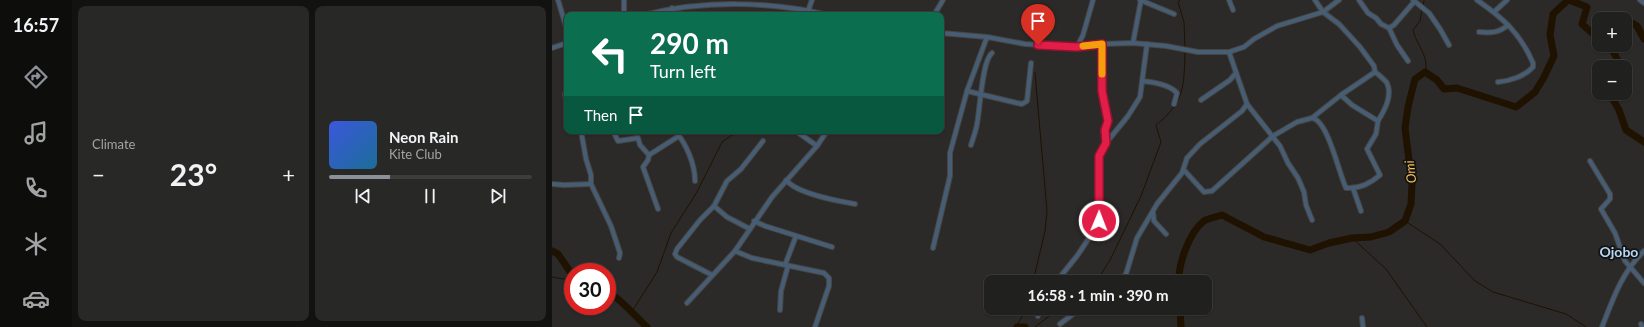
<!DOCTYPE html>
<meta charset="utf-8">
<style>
body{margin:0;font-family:Lato,sans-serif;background:#282827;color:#f1f3f6;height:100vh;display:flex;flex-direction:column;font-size:15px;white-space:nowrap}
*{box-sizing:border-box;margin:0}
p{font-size:13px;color:#a2a3a4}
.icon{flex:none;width:22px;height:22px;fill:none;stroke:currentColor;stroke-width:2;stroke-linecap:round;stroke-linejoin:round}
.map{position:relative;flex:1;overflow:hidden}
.drawer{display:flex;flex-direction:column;gap:6px;padding:6px;background:#121210;width:480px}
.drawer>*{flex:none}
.banner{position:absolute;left:12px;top:12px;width:380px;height:122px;border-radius:8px;box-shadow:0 1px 3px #0004,0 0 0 1px #3d3e3c;background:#0b6e4f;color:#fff;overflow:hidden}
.buttons{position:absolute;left:1040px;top:12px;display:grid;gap:8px}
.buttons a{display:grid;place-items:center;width:40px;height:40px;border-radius:8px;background:#20201e;box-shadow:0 1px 3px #0004,0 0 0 1px #3d3e3c;font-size:20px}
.speed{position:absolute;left:12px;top:263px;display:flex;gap:8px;font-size:20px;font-weight:700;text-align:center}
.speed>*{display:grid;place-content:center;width:52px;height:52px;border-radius:50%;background:#20201e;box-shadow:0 1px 3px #0004,0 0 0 1px #3d3e3c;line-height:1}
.speed .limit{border:6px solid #d22;background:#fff;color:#111}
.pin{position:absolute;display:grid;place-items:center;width:34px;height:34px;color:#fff;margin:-41px -17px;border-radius:50% 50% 50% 0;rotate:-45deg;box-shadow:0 0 4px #0007}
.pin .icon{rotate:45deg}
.me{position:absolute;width:44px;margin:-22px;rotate:1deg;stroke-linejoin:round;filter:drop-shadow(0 0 3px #0008)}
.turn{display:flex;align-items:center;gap:14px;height:84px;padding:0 20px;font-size:18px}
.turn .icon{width:52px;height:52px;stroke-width:2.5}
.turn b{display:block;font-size:28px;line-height:34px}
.then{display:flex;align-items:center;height:38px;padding:0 20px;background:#0003;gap:8px;font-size:15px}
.big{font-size:30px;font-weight:700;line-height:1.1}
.drawer .tile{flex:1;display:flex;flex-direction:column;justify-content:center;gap:6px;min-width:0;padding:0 14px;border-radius:8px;background:#282827}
.song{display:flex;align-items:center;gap:12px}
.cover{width:48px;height:48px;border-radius:6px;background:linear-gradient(135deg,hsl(230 70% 55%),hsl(200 70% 35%))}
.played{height:4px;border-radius:2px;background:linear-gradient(90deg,#8c9099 30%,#3d3e3c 30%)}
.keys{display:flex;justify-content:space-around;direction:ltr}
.heat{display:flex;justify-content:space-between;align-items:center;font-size:22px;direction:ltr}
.drawer .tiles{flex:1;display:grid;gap:6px;grid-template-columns:repeat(2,1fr)}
.trip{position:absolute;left:432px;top:275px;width:228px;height:40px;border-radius:8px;background:#20201e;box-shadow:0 1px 3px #0004,0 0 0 1px #3d3e3c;font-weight:700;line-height:40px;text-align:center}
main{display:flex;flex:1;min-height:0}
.dock{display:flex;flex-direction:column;width:72px;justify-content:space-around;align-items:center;background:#0d0d0c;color:#a2a3a4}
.dock .icon{width:28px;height:28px}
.dock .selected{color:#8c9099}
.dock b{font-size:18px;color:#f1f3f6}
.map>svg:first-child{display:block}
</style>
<main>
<nav class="dock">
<b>16:57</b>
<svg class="icon selected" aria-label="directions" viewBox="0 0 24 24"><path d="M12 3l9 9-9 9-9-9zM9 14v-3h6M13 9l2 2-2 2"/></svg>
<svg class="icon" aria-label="music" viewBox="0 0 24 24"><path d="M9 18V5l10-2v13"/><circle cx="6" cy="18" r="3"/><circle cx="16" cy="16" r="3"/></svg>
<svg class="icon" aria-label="phone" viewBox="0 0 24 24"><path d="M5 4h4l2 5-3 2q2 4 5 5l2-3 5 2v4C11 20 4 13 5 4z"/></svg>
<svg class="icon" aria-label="climate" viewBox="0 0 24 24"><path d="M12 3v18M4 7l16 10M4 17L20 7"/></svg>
<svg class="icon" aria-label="car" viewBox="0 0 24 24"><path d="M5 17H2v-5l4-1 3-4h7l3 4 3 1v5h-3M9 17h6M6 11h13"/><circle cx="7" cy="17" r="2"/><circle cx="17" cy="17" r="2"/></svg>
</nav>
<section class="drawer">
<div class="tiles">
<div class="tile"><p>Climate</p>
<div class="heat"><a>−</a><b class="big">23°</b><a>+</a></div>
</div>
<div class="tile">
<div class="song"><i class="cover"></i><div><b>Neon Rain</b><p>Kite Club</p></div></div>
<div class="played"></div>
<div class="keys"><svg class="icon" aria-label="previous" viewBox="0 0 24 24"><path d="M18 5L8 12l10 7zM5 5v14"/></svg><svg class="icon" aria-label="pause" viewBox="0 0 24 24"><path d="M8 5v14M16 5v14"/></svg><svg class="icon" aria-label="next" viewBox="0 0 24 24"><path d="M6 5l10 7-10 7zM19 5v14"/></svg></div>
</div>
</div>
</section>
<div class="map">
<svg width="1092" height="327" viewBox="0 0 1092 327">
<rect width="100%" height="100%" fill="#2b2a28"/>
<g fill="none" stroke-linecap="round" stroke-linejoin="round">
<g stroke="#1f1200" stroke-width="1">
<path d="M628,0L626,2L632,22L633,48"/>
<path d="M871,6L872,1"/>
<path d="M870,9L868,21L861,30C864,44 878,57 873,72"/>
<path d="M853,221L888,244L923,281L941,292L1014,314L1034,327"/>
<path d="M800,238L834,269L875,327"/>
<path d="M0,277L11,279L21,277"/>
<path d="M481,282L493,231L495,211L483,73"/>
<path d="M544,282L558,260L589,196L609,142L604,125C633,102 632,86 633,51"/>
<path d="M79,313L105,272L119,233L145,192L170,142L186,131"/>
<path d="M465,326L474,308"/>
<path d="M483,327L508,308"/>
</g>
<g stroke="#1f1200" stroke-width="7">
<path d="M1017,0L1035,7L1030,24L1040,33L1047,31"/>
<path d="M1073,19L1085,26L1092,39"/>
<path d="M1058,45L1066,61L1065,67"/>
<path d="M1060,93L1059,96L1067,110L1074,130L1092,142"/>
<path d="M0,251L6,254L21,276"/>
<path d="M627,282C626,265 637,232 652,221C656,218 664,217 670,215L712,237L758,250L777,243L800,238L819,237L837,232L853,221L859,204L860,184L853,128L856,107L863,79L873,72L885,80L892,89L905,88L964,107L983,92L992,77L1002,56L998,35L1001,14L1016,0"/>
<path d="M55,291C70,300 82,315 95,327"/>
<path d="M628,308L629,327"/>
<path d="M465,327H473"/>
</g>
<defs>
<g id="minor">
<path d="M6,0L15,30"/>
<path d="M72,0V15"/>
<path d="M588,0L622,14"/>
<path d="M677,0L681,10"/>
<path d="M807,0L816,13L824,18L829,24L837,28L842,25L862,2"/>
<path d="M861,0L877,13L888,29L897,45"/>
<path d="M925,0C951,18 968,33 981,63V67C973,76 958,81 946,82"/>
<path d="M1088,0L1092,3"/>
<path d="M120,8L122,15"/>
<path d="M256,11L260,0"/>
<path d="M942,12L955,0"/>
<path d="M92,15C151,0 217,1 276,15"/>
<path d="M382,15L391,0"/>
<path d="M837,28L845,45L856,61"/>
<path d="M927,32C939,33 947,33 956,25"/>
<path d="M389,33L435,37L473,44L525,47L550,44L581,43L614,46L646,52H677L692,47L702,39L725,26L771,12L787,0"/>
<path d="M581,43L589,0"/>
<path d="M550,44V91L556,121L553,130L554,142"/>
<path d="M525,47L531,35L541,0"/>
<path d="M0,48L15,43"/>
<path d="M677,52L695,104L728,146L736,163L746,178L752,192L754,205L760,220"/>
<path d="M823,72C827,75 832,79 835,83C841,96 832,111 826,121"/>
<path d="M590,81C601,82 618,85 625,93L622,104"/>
<path d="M15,91L13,94L15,103"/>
<path d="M415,91L465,103L470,104L475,101L479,63"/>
<path d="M649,100L678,80L683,74"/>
<path d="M760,118C776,120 787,174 794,188C807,189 819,183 828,175L815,149L824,134L826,121L800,105L789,95"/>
<path d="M29,131L34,159L39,175V184L59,226L68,253L67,258"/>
<path d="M61,131L66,141L86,138L88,145L97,155"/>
<path d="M123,131C134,143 143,164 143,181"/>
<path d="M244,131L265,146"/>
<path d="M419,145C421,138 424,131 425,124C428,110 430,60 440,53"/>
<path d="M1038,161L1058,194V199L1049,209L1063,233L1073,261L1092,283"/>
<path d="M632,170L652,192L660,191L721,136L745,122L760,118L789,95L823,72L822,66L808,47L787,24L771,12L763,0"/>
<path d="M234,180C245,194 286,201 303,204"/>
<path d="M0,184L12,185L39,184"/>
<path d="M801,188L809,211"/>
<path d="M162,206L175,217L198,229"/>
<path d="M106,209L91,167L96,160L97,155L127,136"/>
<path d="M601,212L602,221L614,234"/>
<path d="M202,221L213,226L280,247"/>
<path d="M381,248L398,176V153L415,91L435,37"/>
<path d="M183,251L200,258L272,273L277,278V286L263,327"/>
<path d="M233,265L244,236"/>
<path d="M160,275L125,257L123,254L125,249L148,220L162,206L175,181L189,169L211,141"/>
<path d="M504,282L525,256L545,226L548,191L547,156L554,143L576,116L588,97L595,44"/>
<path d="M566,282L574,274L585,238L605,204L630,173L635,158L648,144L690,111L695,104"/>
<path d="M135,303L183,251L220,197L265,146L275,131"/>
<path d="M228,310L229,291L236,266"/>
<path d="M486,316L490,308"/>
<path d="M810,318L811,327"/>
<path d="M508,324L529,308"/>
<path d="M1089,324L1090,327"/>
<path d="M1050,327C1061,299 1070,272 1092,251"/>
</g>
</defs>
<use href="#minor" stroke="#474644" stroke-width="6"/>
<use href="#minor" stroke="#475d74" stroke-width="4"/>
</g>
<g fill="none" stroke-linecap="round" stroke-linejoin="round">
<defs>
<path id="route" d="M486,45L525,47L550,44V91L556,121L553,130L554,143L547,156V221"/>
</defs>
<use href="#route" stroke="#92132f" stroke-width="10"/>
<use href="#route" stroke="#e11d48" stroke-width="7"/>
<path stroke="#f59e0b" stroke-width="7" d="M531,46L550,44V74"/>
</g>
<g text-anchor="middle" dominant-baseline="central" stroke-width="3.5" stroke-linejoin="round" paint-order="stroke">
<g font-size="13" font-style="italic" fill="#fbbf5f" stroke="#131312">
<text transform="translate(858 172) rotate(-96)">Omi</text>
</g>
<g font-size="14" font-weight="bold" fill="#b6d7fa" stroke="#131312">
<text x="1067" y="251">Ojobo</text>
</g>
</g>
</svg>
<div class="buttons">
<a>+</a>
<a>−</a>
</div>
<div class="speed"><div class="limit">30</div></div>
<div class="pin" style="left:486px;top:45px;background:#d93025"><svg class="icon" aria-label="arrive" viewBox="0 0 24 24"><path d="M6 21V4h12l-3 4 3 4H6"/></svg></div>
<svg class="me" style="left:547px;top:221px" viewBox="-20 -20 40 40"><circle r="17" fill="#e11d48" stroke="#fff" stroke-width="3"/><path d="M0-11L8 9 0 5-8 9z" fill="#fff"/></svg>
<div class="trip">16:58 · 1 min · 390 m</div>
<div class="banner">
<div class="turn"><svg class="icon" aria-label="left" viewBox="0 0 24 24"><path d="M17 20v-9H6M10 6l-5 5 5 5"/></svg><div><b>290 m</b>Turn left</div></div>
<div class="then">Then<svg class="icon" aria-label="arrive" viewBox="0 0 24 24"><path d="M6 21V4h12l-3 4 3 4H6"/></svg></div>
</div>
</div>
</main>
